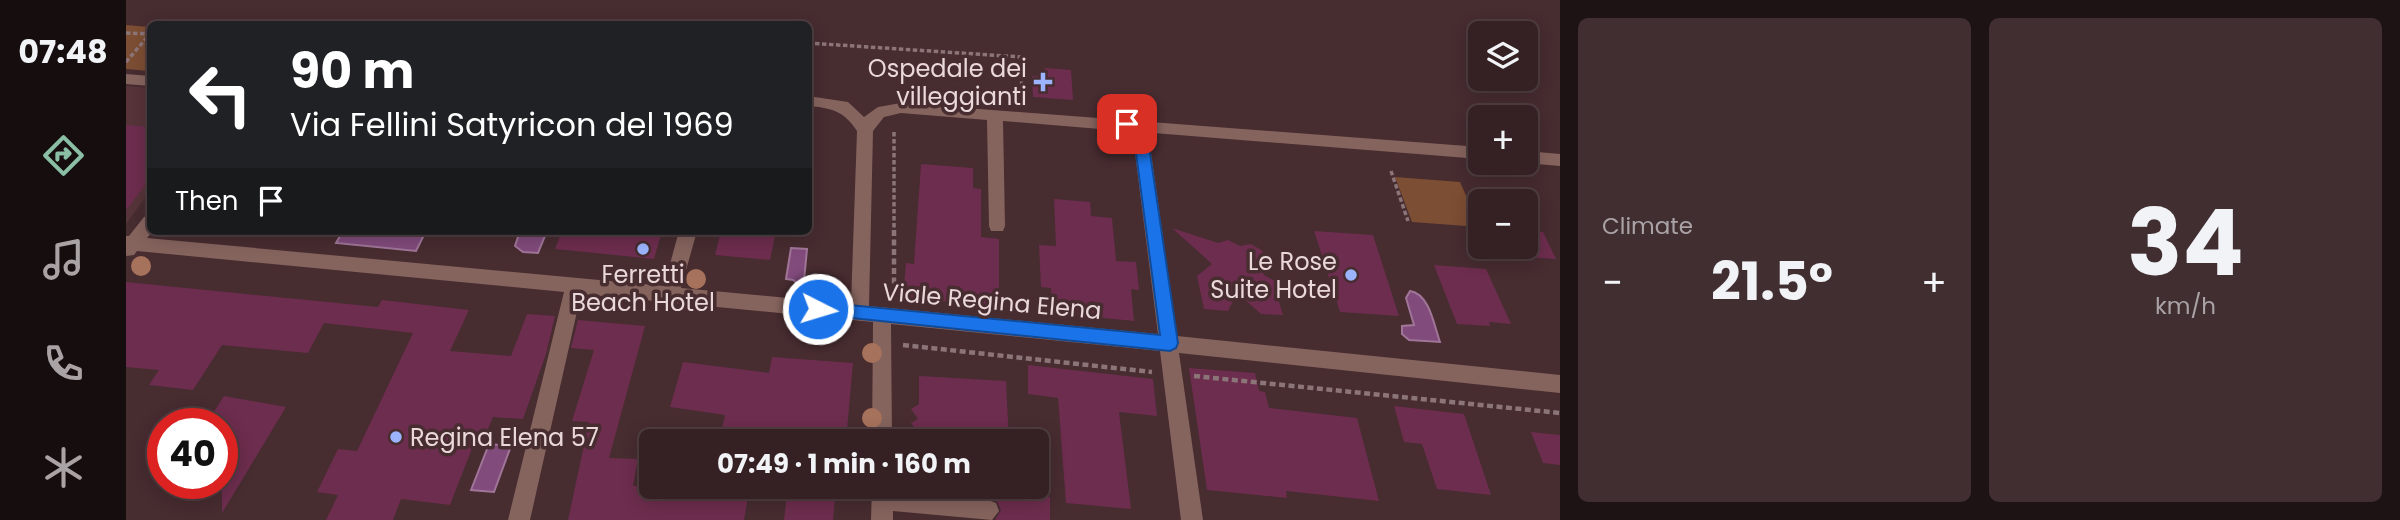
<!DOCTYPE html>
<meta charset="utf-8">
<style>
body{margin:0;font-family:Poppins,sans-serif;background:#402e31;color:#f1f3f6;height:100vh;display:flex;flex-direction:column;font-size:26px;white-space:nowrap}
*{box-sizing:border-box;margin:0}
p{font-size:23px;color:#aaa3a6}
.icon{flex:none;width:38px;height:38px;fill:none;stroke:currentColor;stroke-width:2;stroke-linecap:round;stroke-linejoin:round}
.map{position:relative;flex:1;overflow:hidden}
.side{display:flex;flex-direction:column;gap:18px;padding:18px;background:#1d1214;width:840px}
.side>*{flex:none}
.guide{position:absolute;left:21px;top:21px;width:665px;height:214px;border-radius:10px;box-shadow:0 4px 18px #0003,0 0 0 2px #4f3e41;background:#202124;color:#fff;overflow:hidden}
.buttons{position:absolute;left:1342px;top:21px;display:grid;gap:14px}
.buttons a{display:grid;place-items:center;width:70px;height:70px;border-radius:10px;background:#352124;box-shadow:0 4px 18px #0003,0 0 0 2px #4f3e41;font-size:35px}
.speed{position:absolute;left:21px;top:408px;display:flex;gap:14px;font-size:35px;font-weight:700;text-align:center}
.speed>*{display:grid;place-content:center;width:91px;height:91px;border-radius:50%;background:#352124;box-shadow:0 4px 18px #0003,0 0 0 2px #4f3e41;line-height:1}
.speed .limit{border:10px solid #d22;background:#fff;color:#111}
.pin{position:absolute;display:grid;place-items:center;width:60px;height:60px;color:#fff;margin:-30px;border-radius:14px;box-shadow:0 4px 10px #0006}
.me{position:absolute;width:77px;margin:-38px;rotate:95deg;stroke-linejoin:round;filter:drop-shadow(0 0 5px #0008)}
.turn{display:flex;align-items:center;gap:24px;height:147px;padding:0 28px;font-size:32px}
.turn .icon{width:91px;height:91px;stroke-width:2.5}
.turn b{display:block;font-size:49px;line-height:60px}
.then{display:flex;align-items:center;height:66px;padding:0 28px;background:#0003;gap:14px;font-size:26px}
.big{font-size:52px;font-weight:700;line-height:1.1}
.side .card{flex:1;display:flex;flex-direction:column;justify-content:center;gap:10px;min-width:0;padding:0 24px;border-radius:10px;background:#402e31}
.side .dial{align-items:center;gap:0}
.dial b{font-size:91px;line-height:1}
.heat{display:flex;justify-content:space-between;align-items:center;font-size:38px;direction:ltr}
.side .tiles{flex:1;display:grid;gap:18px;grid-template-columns:repeat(2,1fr)}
.trip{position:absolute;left:513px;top:429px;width:410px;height:70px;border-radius:10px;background:#352124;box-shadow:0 4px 18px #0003,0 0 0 2px #4f3e41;font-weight:700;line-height:70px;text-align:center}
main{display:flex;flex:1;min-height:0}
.menu{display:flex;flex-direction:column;width:126px;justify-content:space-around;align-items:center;background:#150d0e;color:#aaa3a6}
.menu .icon{width:49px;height:49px}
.menu .current{color:#8abfa5}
.menu b{font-size:32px;color:#f1f3f6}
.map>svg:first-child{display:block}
</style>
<main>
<nav class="menu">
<b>07:48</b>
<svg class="icon current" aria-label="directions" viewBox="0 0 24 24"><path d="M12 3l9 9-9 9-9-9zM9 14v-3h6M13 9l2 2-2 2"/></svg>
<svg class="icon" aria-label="music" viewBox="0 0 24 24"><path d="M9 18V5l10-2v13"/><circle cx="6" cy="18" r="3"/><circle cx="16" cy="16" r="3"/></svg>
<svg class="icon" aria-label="phone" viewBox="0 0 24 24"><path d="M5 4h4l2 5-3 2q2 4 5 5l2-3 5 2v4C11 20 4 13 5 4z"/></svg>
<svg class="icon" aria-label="climate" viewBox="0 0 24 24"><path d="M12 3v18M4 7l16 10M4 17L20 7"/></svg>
</nav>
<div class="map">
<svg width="1434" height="520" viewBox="0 0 1434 520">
<rect width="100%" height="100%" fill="#472c30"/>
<path fill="#563439" d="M0,86L24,88V191L0,224Z"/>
<g fill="#7c4e33">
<path d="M0,25L24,27V71L0,69Z"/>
<path d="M1269,177L1334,182L1354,227L1286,222Z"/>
</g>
<g fill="#814b7c" stroke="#a07598" stroke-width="2">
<path d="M217,231H300L290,251L210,243Z"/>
<path d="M394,231H421L412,253L397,252L389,246Z"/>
<path d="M665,248L681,249L678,281L673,285L667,280L660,279Z"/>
<path d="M1284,291C1304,294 1308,326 1314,342L1283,340L1276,334V326L1288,325L1280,298Z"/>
<path d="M363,444L385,446L368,492L345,490Z"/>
</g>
<g fill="#6d2d4e">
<path d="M919,68L945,70L947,100L907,97L906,76L919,77Z"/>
<path d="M0,125L24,127V179L0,210Z"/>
<path d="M795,164L847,168V188L855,189V237L873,239V306L777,298L780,263L788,264Z"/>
<path d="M928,199L964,202L965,216L986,218L990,261L1010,262L1013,290L1005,289L1008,321L926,313L925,288L915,287L913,245L930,246Z"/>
<path d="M1046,228L1092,243L1102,240L1114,246L1125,244L1137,251L1134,259L1138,275L1156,285L1150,292L1157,315L1135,314L1111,293L1102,311L1078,309L1071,276L1086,264Z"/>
<path d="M436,231H536L528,259L429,249Z"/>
<path d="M595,231H650L644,260L589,255Z"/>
<path d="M1188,231L1247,235L1273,316L1214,312Z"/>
<path d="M1400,231L1417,232L1430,259L1400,257Z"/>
<path d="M1308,265L1360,269L1385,324L1363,322L1364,326L1331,324Z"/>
<path d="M0,282L252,307L256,300L343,310L324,351L385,356L401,314L429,316L420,354L397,419L367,417L358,439L350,438L324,505L275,499L267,520H200L212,495L191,492L212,449L231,451L287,333L198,323L182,353L96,345L67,390L23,385L33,370L0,367Z"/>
<path d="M452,320L519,326L483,458L512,459L507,486H624L618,520H442L463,422L446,421L468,350L445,348Z"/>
<path d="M646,357L727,363L720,441H593L599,415L544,407L557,362L643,373Z"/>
<path d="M902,365L1027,379L1031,416L993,412L1005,509L940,503L932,398L902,394Z"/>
<path d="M1063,368L1129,373L1133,391L1139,392L1143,408L1231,418L1253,501L1160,491L1161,498L1081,490Z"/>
<path d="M793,376L880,381L883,441H798L785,423L792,419L785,409L793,404Z"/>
<path d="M98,396L160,407L96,513V424H80Z"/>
<path d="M1268,406L1338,414L1365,495L1311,489L1296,444L1278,442Z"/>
<path d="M1405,432L1434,435V465L1417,463Z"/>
<path d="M662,486H710L707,520H658Z"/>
<path d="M796,486H886V494L924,497V520H869L875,510L871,501L796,490Z"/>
</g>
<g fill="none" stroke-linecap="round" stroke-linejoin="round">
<g stroke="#8c7578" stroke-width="3.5" stroke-dasharray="4.5 2.5" stroke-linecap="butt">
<path d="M0,33L24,34"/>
<path d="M682,43L895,57L896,102"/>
<path d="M0,62L24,34"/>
<path d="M768,132V232"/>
<path d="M1265,171L1282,221"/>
</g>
<g stroke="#8c7578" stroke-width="4.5" stroke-dasharray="6 3.5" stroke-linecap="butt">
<path d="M768,230V299"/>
<path d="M777,345L1026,372"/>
<path d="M1068,376L1434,413"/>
</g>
<g fill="#86645e" fill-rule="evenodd">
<path d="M0,74L24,76V86L0,84Z"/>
<path d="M682,96L722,102L738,117L752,107L775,103L1354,147V159L1015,132L1025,153L1051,336L1434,375V393L1053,353L1077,520H1055L1034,351L765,324L766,441H746L747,322L455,294L404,520H382L438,292L11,251L8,255L0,256V236H3L18,217L24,215V231H27L21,238L538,286L553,231H571L555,288L725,304L731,131C718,111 706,108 682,106ZM775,113L861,120L863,226L865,231H877L879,226L877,121L998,131L1009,153L1032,334L743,306L747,131L758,117Z"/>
<path d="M1400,151L1434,154V166L1399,163Z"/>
<path d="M746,486H766V490L862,500L870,503L873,511L866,520L767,511V520H745Z"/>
</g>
</g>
<g fill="#a7725c">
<circle cx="15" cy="266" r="10"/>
<circle cx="570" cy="279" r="10"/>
<circle cx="746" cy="353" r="10"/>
<circle cx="746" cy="418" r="10"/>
</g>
<path fill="#1a73e8" stroke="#114b97" stroke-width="2" d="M1001,119C1014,124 1019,140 1024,153L1052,343L1050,348L1044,351L687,314L684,309L687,304L692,302L1034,335L1010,153L994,124Z"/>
<g fill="#9cb4fd" stroke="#472c30" stroke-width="2.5">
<path d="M913.5 71.5h7v7h7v7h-7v7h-7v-7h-7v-7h7z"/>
<circle cx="517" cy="249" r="7"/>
<circle cx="1225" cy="275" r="7"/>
<circle cx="270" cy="437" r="7"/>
</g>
<g text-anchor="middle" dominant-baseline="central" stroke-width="7" stroke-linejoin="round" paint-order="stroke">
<g font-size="24" fill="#ead8da" stroke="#472c30" text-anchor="end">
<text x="901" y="68">Ospedale dei<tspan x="901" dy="28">villeggianti</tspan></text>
<text x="1211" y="261">Le Rose<tspan x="1211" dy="28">Suite Hotel</tspan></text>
<text x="517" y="274" text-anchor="middle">Ferretti<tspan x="517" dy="28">Beach Hotel</tspan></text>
<text x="284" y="437" text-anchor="start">Regina Elena 57</text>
</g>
<g font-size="24" fill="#ead8da" stroke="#472c30">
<text transform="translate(866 301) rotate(5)">Viale Regina Elena</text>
</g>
</g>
</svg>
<div class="buttons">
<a><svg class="icon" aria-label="layers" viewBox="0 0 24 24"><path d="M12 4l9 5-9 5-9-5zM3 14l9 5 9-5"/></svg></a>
<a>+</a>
<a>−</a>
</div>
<div class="speed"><div class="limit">40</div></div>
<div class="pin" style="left:1001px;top:124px;background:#d93025"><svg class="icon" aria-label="arrive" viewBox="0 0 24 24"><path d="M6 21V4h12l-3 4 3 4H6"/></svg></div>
<svg class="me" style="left:692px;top:309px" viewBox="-20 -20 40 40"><circle r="17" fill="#1a73e8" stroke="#fff" stroke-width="3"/><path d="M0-11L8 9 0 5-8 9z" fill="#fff"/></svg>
<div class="trip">07:49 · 1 min · 160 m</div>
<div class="guide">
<div class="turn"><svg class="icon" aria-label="left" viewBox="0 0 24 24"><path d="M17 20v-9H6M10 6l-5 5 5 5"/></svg><div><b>90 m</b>Via Fellini Satyricon del 1969</div></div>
<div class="then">Then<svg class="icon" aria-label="arrive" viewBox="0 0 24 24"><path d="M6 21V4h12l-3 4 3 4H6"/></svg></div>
</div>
</div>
<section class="side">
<div class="tiles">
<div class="card"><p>Climate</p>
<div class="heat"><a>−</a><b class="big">21.5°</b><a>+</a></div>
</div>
<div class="card dial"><b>34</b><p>km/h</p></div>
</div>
</section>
</main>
